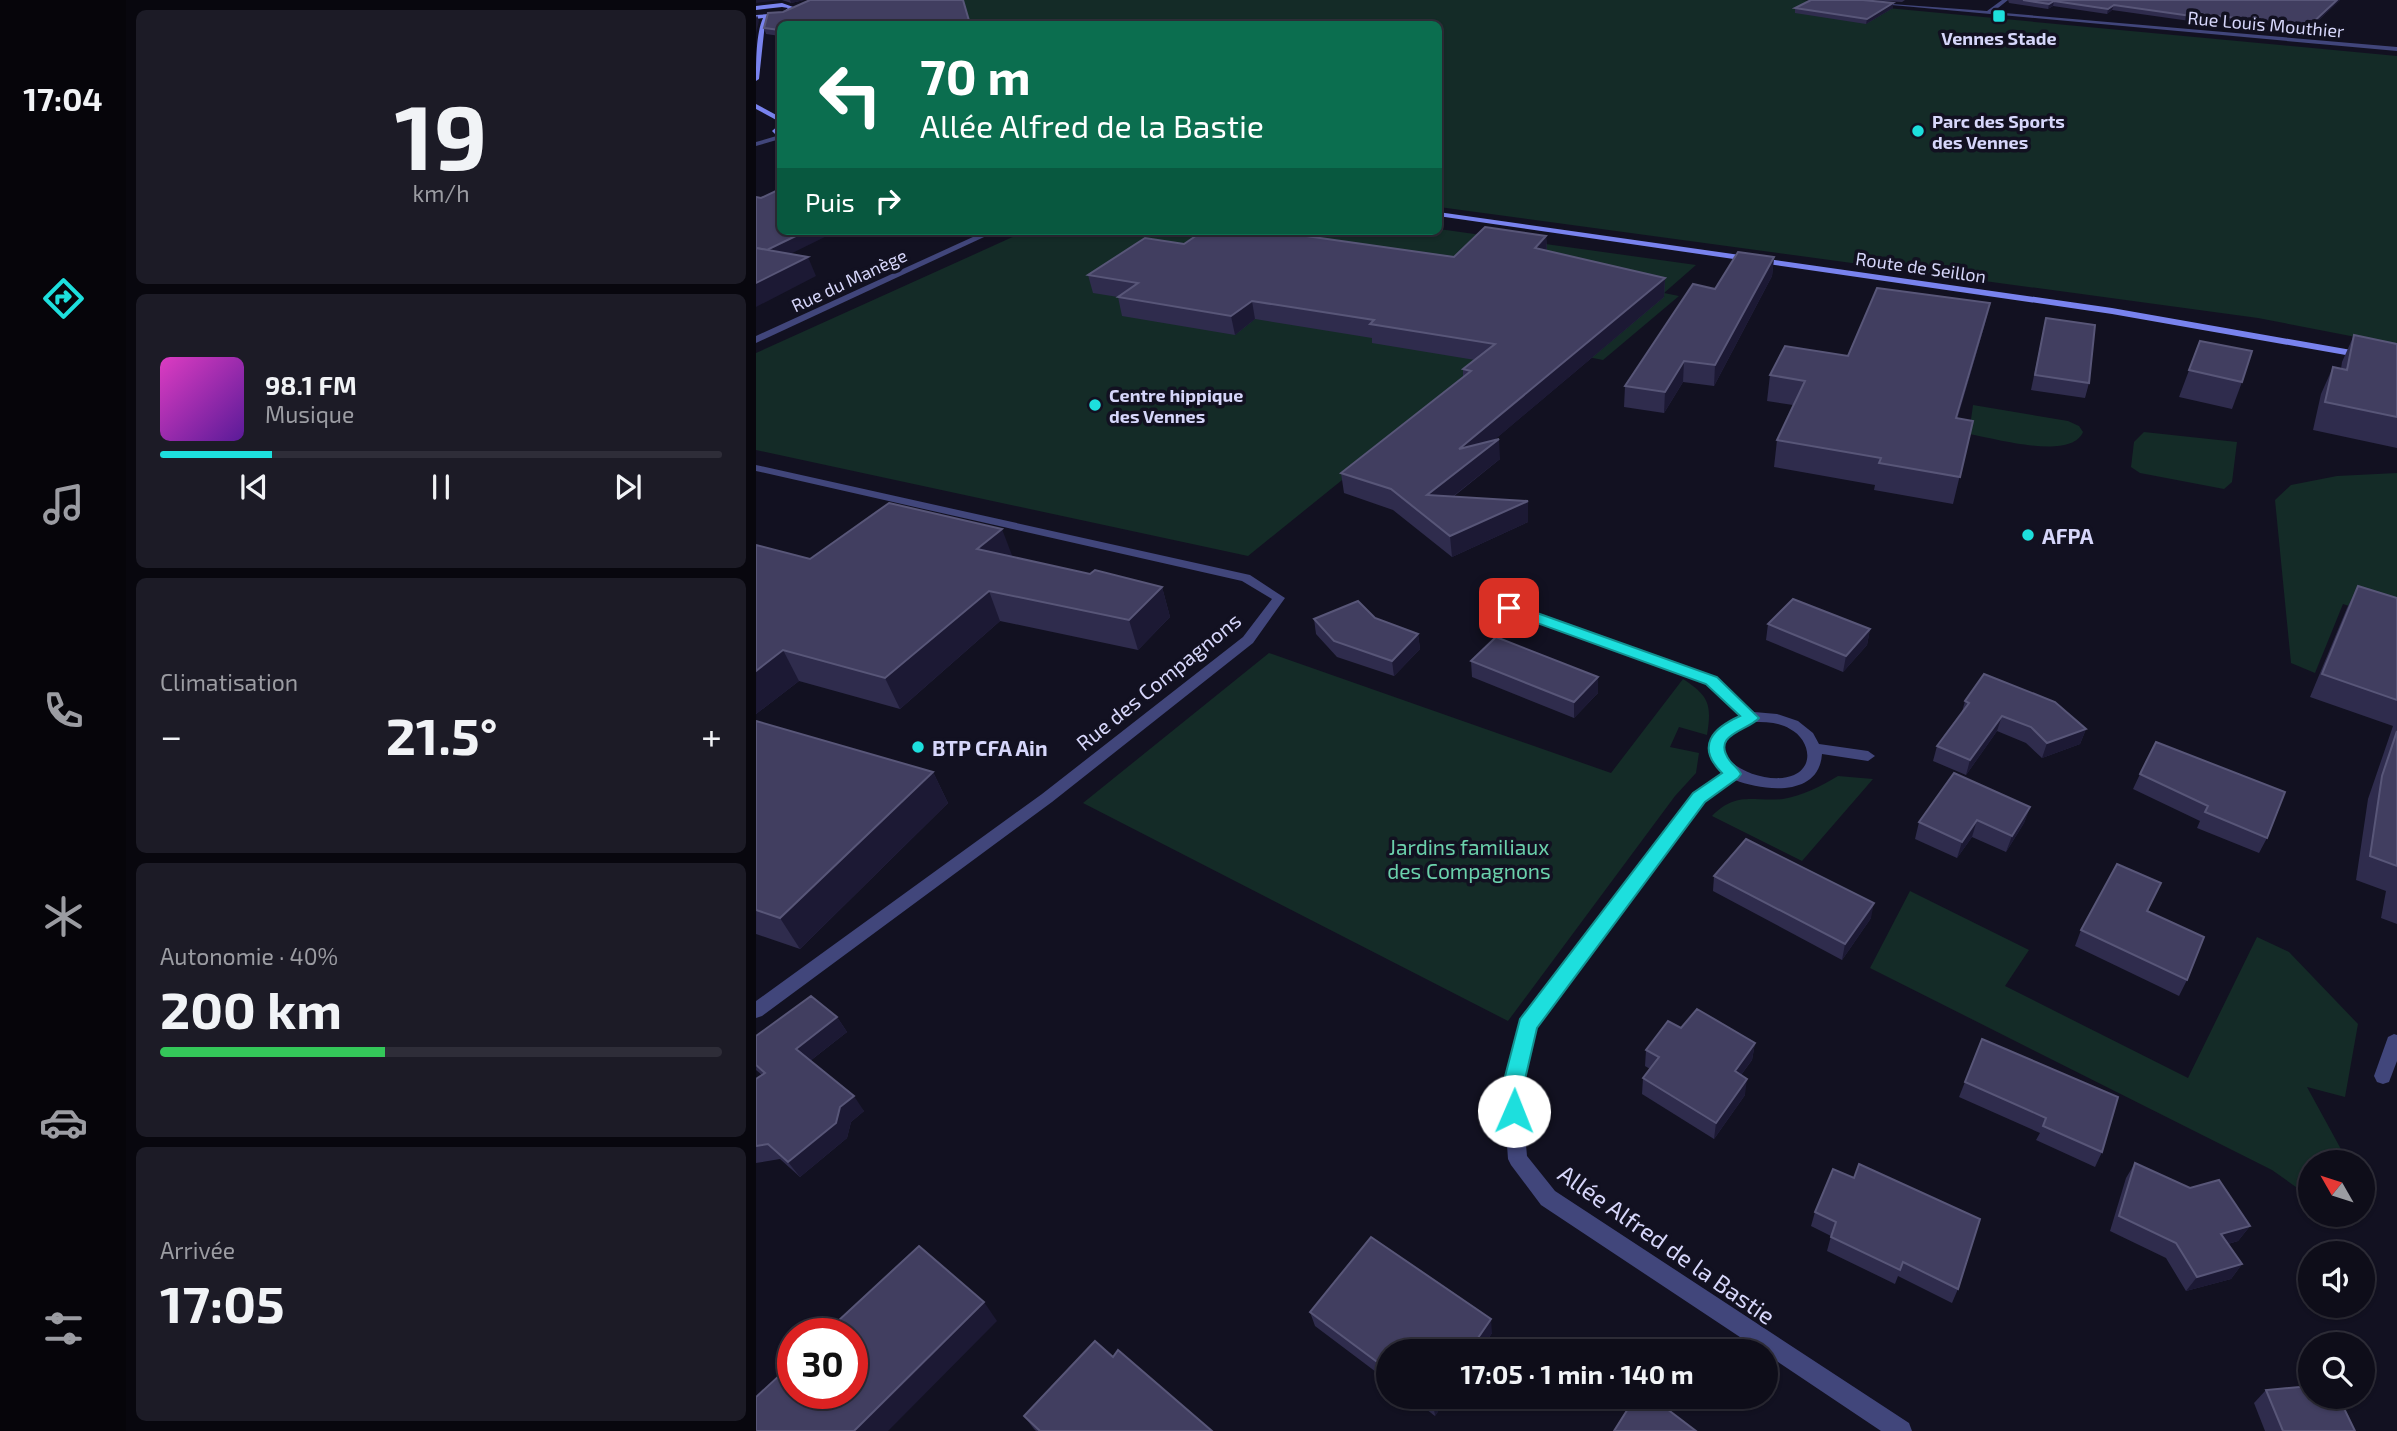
<!DOCTYPE html>
<html lang="fr">
<meta charset="utf-8">
<style>
body{margin:0;font-family:"Exo 2",sans-serif;background:#1c1b26;color:#f1f3f6;height:100vh;display:flex;flex-direction:column;font-size:26px;white-space:nowrap}
*{box-sizing:border-box;margin:0}
p{font-size:23px;color:#9b9ca2}
.icon{flex:none;width:38px;height:38px;fill:none;stroke:currentColor;stroke-width:2;stroke-linecap:round;stroke-linejoin:round}
.map{position:relative;flex:1;overflow:hidden}
.sheet{display:flex;flex-direction:column;gap:10px;padding:10px;background:#08070e;width:630px}
.sheet>*{flex:none}
.hud{position:absolute;left:21px;top:21px;width:665px;height:214px;border-radius:10px;box-shadow:0 2px 5px #0004,0 0 0 2px #2e2d38;background:#0b6e4f;color:#fff;overflow:hidden}
.needle{width:46px;rotate:309deg}
.fabs{position:absolute;left:1542px;top:1150px;display:grid;gap:14px}
.fabs a{display:grid;place-items:center;width:77px;height:77px;border-radius:50%;background:#0e0d19;box-shadow:0 2px 5px #0004,0 0 0 2px #2e2d38;font-size:35px}
.speed{position:absolute;left:21px;top:1318px;display:flex;gap:14px;font-size:35px;font-weight:700;text-align:center}
.speed>*{display:grid;place-content:center;width:91px;height:91px;border-radius:50%;background:#0e0d19;box-shadow:0 2px 5px #0004,0 0 0 2px #2e2d38;line-height:1}
.speed .limit{border:10px solid #d22;background:#fff;color:#111}
.pin{position:absolute;display:grid;place-items:center;width:60px;height:60px;color:#fff;margin:-30px;border-radius:14px;box-shadow:0 4px 10px #0006}
.me{position:absolute;width:77px;margin:-38px;rotate:1deg;stroke-linejoin:round;filter:drop-shadow(0 0 5px #0008)}
.turn{display:flex;align-items:center;gap:24px;height:147px;padding:0 28px;font-size:32px}
.turn .icon{width:91px;height:91px;stroke-width:2.5}
.turn b{display:block;font-size:49px;line-height:60px}
.then{display:flex;align-items:center;height:66px;padding:0 28px;background:#0003;gap:14px;font-size:26px}
.big{font-size:52px;font-weight:700;line-height:1.1}
.sheet .tile{flex:1;display:flex;flex-direction:column;justify-content:center;gap:10px;min-width:0;padding:0 24px;border-radius:10px;background:#1c1b26}
.sheet .dial{align-items:center;gap:0}
.dial b{font-size:91px;line-height:1}
.song{display:flex;align-items:center;gap:21px}
.cover{width:84px;height:84px;border-radius:10px;background:linear-gradient(135deg,hsl(310 70% 55%),hsl(270 70% 35%))}
.played{height:7px;border-radius:4px;background:linear-gradient(90deg,#1ddfdd 20%,#2e2d38 20%)}
.keys{display:flex;justify-content:space-around;direction:ltr}
.heat{display:flex;justify-content:space-between;align-items:center;font-size:38px;direction:ltr}
.charge{height:10px;border-radius:5px;background:linear-gradient(90deg,#34c759 40%,#2e2d38 0)}
.trip{position:absolute;left:620px;top:1339px;width:402px;height:70px;border-radius:35px;background:#0e0d19;box-shadow:0 2px 5px #0004,0 0 0 2px #2e2d38;font-weight:700;line-height:70px;text-align:center}
main{display:flex;flex:1;min-height:0}
.dock{display:flex;flex-direction:column;width:126px;justify-content:space-around;align-items:center;background:#06050a;color:#9b9ca2}
.dock .icon{width:49px;height:49px}
.dock .active{color:#1ddfdd}
.dock b{font-size:32px;color:#f1f3f6}
.map>svg:first-child{display:block}
</style>
<main>
<nav class="dock">
<b>17:04</b>
<svg class="icon active" aria-label="directions" viewBox="0 0 24 24"><path d="M12 3l9 9-9 9-9-9zM9 14v-3h6M13 9l2 2-2 2"/></svg>
<svg class="icon" aria-label="music" viewBox="0 0 24 24"><path d="M9 18V5l10-2v13"/><circle cx="6" cy="18" r="3"/><circle cx="16" cy="16" r="3"/></svg>
<svg class="icon" aria-label="phone" viewBox="0 0 24 24"><path d="M5 4h4l2 5-3 2q2 4 5 5l2-3 5 2v4C11 20 4 13 5 4z"/></svg>
<svg class="icon" aria-label="climate" viewBox="0 0 24 24"><path d="M12 3v18M4 7l16 10M4 17L20 7"/></svg>
<svg class="icon" aria-label="car" viewBox="0 0 24 24"><path d="M5 17H2v-5l4-1 3-4h7l3 4 3 1v5h-3M9 17h6M6 11h13"/><circle cx="7" cy="17" r="2"/><circle cx="17" cy="17" r="2"/></svg>
<svg class="icon" aria-label="filters" viewBox="0 0 24 24"><path d="M4 7h16M4 17h16"/><circle cx="9" cy="7" r="2"/><circle cx="15" cy="17" r="2"/></svg>
</nav>
<section class="sheet">
<div class="tile dial"><b>19</b><p>km/h</p></div>
<div class="tile">
<div class="song"><i class="cover"></i><div><b>98.1 FM</b><p>Musique</p></div></div>
<div class="played"></div>
<div class="keys"><svg class="icon" aria-label="previous" viewBox="0 0 24 24"><path d="M18 5L8 12l10 7zM5 5v14"/></svg><svg class="icon" aria-label="pause" viewBox="0 0 24 24"><path d="M8 5v14M16 5v14"/></svg><svg class="icon" aria-label="next" viewBox="0 0 24 24"><path d="M6 5l10 7-10 7zM19 5v14"/></svg></div>
</div>
<div class="tile"><p>Climatisation</p>
<div class="heat"><a>−</a><b class="big">21.5°</b><a>+</a></div>
</div>
<div class="tile"><p>Autonomie · 40%</p><b class="big">200 km</b><div class="charge"></div></div>
<div class="tile"><p>Arrivée</p><b class="big">17:05</b></div>
</section>
<div class="map">
<svg width="1641" height="1431" viewBox="0 0 1641 1431">
<rect width="100%" height="100%" fill="#121121"/>
<g fill="#142b27">
<path d="M140,0H1046L1641,56V345L1502,318L683,207L682,24H66Z"/>
<path d="M683,229L940,265L908,293L923,296L847,360L757,342L492,556L0,450V353L270,231Z"/>
<path d="M1217,405L1312,421L1323,426L1327,432C1315,461 1238,438 1213,434Z"/>
<path d="M1388,432L1481,442L1476,482L1468,489L1384,473L1375,467L1378,442Z"/>
<path d="M1641,473V622L1587,604L1559,673L1535,663L1519,500L1535,485L1581,476Z"/>
<path d="M513,653L855,773L927,679C953,696 956,704 951,735L923,727L914,747L943,753L940,773L919,796L752,1021L327,803Z"/>
<path d="M1082,776L1117,779L1046,861L956,816C981,791 996,802 1027,799C1046,796 1065,786 1082,776Z"/>
<path d="M1154,891L1273,950L1249,986L1432,1078L1501,937L1533,952L1602,1024L1589,1097L1551,1087L1592,1162H1554V1197L1516,1170L1114,968Z"/>
</g>
<g fill="none" stroke-linecap="round" stroke-linejoin="round">
<g fill="#41467b" fill-rule="evenodd">
<path d="M1081,0L1231,11L1246,0H1252L1237,12L1641,47V51Z"/>
<path d="M24,135V139L0,146V142Z"/>
<path d="M230,231H241L0,343V336Z"/>
<path d="M0,465L494,575L529,598L497,643L296,802L6,1016L0,1018V1001L286,794L487,637L516,599L486,581L0,471Z"/>
<path d="M753,604L960,678L998,712L1021,714L1042,721L1057,733L1063,744L1112,751L1119,756L1112,761L1066,754C1063,798 1007,791 979,780L948,801L780,1028L765,1088L771,1156L799,1191L1153,1423L1156,1431H1125L1010,1354V1351H1005L785,1205L755,1165L752,1159L747,1088L766,1020L938,793L968,772C940,749 960,727 985,716L950,684L749,611L747,608ZM997,722C1009,722 1023,722 1034,729C1052,738 1060,765 1038,775C1009,788 944,759 978,731C983,727 991,725 997,722Z"/>
<path d="M1638,1034L1641,1035V1061L1633,1082L1627,1084L1621,1082L1618,1076L1632,1037Z"/>
</g>
<g fill="#7983ee" fill-rule="evenodd">
<path d="M26,3L40,8L29,15L13,17L9,23L3,79L0,81C0,63 0,33 7,18L0,19V15L26,13L32,8L26,7L0,10V6Z"/>
<path d="M0,104L24,117V122L0,109Z"/>
<path d="M24,124V139L16,131Z"/>
<path d="M682,212L1356,308L1641,358V364L1356,314L682,216Z"/>
</g>
</g>
<g fill="#2f2c4d">
<path d="M0,0H48L35,3L26,0Z"/>
<path d="M1112,0H1149L1146,2Z"/>
<path d="M1252,0H1584L1550,32L1439,18L1434,21L1356,10L1351,14L1297,6L1292,9L1253,3Z"/>
<path d="M1039,8H1137L1110,24L1039,13Z"/>
<path d="M27,12L214,24H24V36L10,34L8,28Z"/>
<path d="M790,236L791,251L909,278L908,297L738,440L744,459L697,497L772,501V522L696,557L637,510L588,493L585,473L707,377V369L719,360L616,343V338L499,319L479,335L366,316L362,297L337,293L332,275L428,244L698,257Z"/>
<path d="M1018,257L1016,276L958,386L927,382L908,413L868,407L869,386L959,289Z"/>
<path d="M1234,303L1228,327L1201,419L1217,421L1197,504L1118,490L1119,485L1018,467L1021,440L1037,405L1011,401L1014,375L1092,356Z"/>
<path d="M1290,318L1333,383L1329,398L1275,390Z"/>
<path d="M1598,335L1641,344V448L1557,430L1565,394L1577,367L1585,369L1586,362Z"/>
<path d="M1444,341L1486,382L1476,409L1423,397Z"/>
<path d="M0,545L54,559L256,557L334,574L406,587L414,617L382,650L244,621L144,709L43,681L0,714Z"/>
<path d="M1602,586L1641,598V924L1625,918L1630,891L1600,880L1612,799L1637,726L1554,697L1591,608Z"/>
<path d="M619,618L662,634L664,649L638,676L581,657L560,634L558,619Z"/>
<path d="M1012,624L1114,629L1111,645L1087,672L1010,640Z"/>
<path d="M715,661L842,677V693L818,718L716,677Z"/>
<path d="M1209,701L1330,729L1324,744L1286,758L1270,743L1241,731L1210,775L1177,761L1181,746L1206,712Z"/>
<path d="M0,721L177,772L192,803L44,949L0,934Z"/>
<path d="M1400,742L1511,838L1503,853L1441,828L1444,821L1377,789L1384,774Z"/>
<path d="M1274,807L1268,823L1250,852L1216,837L1201,858L1159,839L1163,822Z"/>
<path d="M958,876L1115,918L1086,960L957,891Z"/>
<path d="M1391,911L1431,980L1423,996L1319,946L1325,930Z"/>
<path d="M81,1017L91,1032L54,1061L108,1111L95,1122L91,1138L44,1177L24,1159L0,1163V1079L6,1075L0,1070V1036Z"/>
<path d="M925,1028L999,1043L996,1060L985,1075L989,1095L958,1139L886,1094L887,1078L894,1069L889,1066L890,1050Z"/>
<path d="M1226,1039L1346,1152L1339,1167L1280,1140L1284,1133L1203,1097Z"/>
<path d="M1379,1163L1494,1226L1482,1241L1472,1244L1486,1264L1475,1279L1430,1291L1410,1258L1354,1231L1370,1178Z"/>
<path d="M1077,1169L1202,1289L1196,1303L1142,1276L1139,1284L1071,1251L1075,1236L1055,1226L1059,1212Z"/>
<path d="M554,1312L736,1333L724,1351H632V1381L559,1326Z"/>
<path d="M357,1357L456,1431H280L278,1429L268,1416Z"/>
<path d="M1510,1390L1599,1431H1509L1498,1403Z"/>
<path d="M653,1396H692L679,1416Z"/>
</g>
<g fill="#1c1934">
<path d="M0,0H26L0,3Z"/>
<path d="M34,0H48L35,3Z"/>
<path d="M1581,0H1584L1550,32L1552,27Z"/>
<path d="M1298,1L1297,6L1292,9L1293,4Z"/>
<path d="M1137,3V8L1110,24L1111,19Z"/>
<path d="M1358,5L1356,10L1351,14L1352,9Z"/>
<path d="M1440,13L1439,18L1434,21L1435,16Z"/>
<path d="M1,15L3,21L0,33V18Z"/>
<path d="M50,231H81L16,263L10,250Z"/>
<path d="M790,236L791,253L779,248Z"/>
<path d="M52,257L60,276L0,307V283Z"/>
<path d="M1018,257L1016,276L958,386L959,365Z"/>
<path d="M909,278L908,297L704,469L703,449Z"/>
<path d="M496,301L499,319L479,335L475,316Z"/>
<path d="M1234,303L1228,327L1194,445L1200,418Z"/>
<path d="M928,361L927,382L908,413L909,392Z"/>
<path d="M743,439L744,459L672,516L671,495Z"/>
<path d="M772,501V522L696,557L694,536Z"/>
<path d="M246,529L257,558L221,549Z"/>
<path d="M406,587L414,617L382,650L373,620Z"/>
<path d="M233,591L244,621L144,709L129,678Z"/>
<path d="M1114,629L1111,645L1087,672L1090,656Z"/>
<path d="M662,634L664,649L638,676L636,661Z"/>
<path d="M27,650L43,681L0,714V671Z"/>
<path d="M842,677V693L818,718V702Z"/>
<path d="M1246,716L1241,731L1210,775L1214,760Z"/>
<path d="M1330,729L1324,744L1286,758L1291,743Z"/>
<path d="M177,772L192,803L44,949L24,918Z"/>
<path d="M1274,807L1268,823L1250,852L1256,836Z"/>
<path d="M1221,820L1216,837L1201,858L1206,842Z"/>
<path d="M1118,903L1115,918L1086,960L1089,944Z"/>
<path d="M81,1017L91,1032L50,1064L40,1049Z"/>
<path d="M999,1043L996,1060L976,1087L979,1071Z"/>
<path d="M991,1079L989,1095L958,1139L960,1123Z"/>
<path d="M98,1096L108,1111L95,1122L91,1138L44,1177L32,1162L84,1107Z"/>
<path d="M1494,1226L1482,1241L1454,1249L1465,1234Z"/>
<path d="M1486,1264L1475,1279L1430,1291L1441,1277Z"/>
<path d="M228,1302L241,1321L132,1431H98Z"/>
<path d="M735,1319L736,1333L724,1351H713Z"/>
<path d="M681,1396H692L679,1416L677,1403Z"/>
</g>
<g fill="#413e60" stroke="#585678" stroke-width="2">
<path d="M54,0H207L214,24H24V30L8,28L12,13L27,12Z"/>
<path d="M1055,0H1107L1137,3L1111,19L1039,8Z"/>
<path d="M1267,0H1581L1552,27L1440,13L1435,16L1358,5L1352,9L1298,1L1293,4Z"/>
<path d="M24,189V231H50L11,250L0,248V197L5,198Z"/>
<path d="M729,227L790,236L779,248L909,278L703,449L743,439L671,495L772,501L694,536L635,489L585,473L715,371L707,369L739,344L614,324L618,320L496,301L475,316L362,297L382,283L332,275L389,238L428,244L447,231H515L698,257Z"/>
<path d="M0,248L52,257L0,283Z"/>
<path d="M982,252L1018,257L959,365L928,361L909,392L869,386L937,284L959,289Z"/>
<path d="M1121,288L1234,303L1200,418L1217,421L1204,477L1123,463L1125,458L1021,440L1049,381L1014,375L1029,346L1092,356Z"/>
<path d="M1290,318L1339,325L1333,383L1279,375Z"/>
<path d="M1598,335L1641,344V417L1569,402L1577,367L1591,370Z"/>
<path d="M1444,341L1496,351L1486,382L1433,370Z"/>
<path d="M133,503L246,529L221,549L334,574L339,570L406,587L373,620L233,591L129,678L27,650L0,671V545L54,559Z"/>
<path d="M1602,586L1641,598V700L1566,674Z"/>
<path d="M1037,599L1114,629L1090,656L1012,624Z"/>
<path d="M602,601L619,618L662,634L636,661L578,641L558,619Z"/>
<path d="M740,637L842,677L818,702L715,661Z"/>
<path d="M1228,674L1299,702L1330,729L1291,743L1275,727L1246,716L1214,760L1181,746L1213,703L1209,701Z"/>
<path d="M0,721L177,772L24,918L0,910Z"/>
<path d="M1641,731V866L1614,856L1626,776Z"/>
<path d="M1400,742L1529,792L1511,838L1449,812L1452,806L1384,774Z"/>
<path d="M1198,773L1274,807L1256,836L1221,820L1206,842L1163,822Z"/>
<path d="M990,839L1118,903L1089,944L958,876Z"/>
<path d="M1361,864L1405,883L1391,911L1448,937L1431,980L1325,930Z"/>
<path d="M55,996L81,1017L40,1049L98,1096L84,1107L80,1123L32,1162L12,1144L0,1146V1079L9,1073L0,1065V1036Z"/>
<path d="M941,1009L999,1043L979,1071L991,1079L960,1123L887,1078L903,1057L890,1050L912,1021L925,1028Z"/>
<path d="M1226,1039L1362,1097L1346,1152L1287,1126L1290,1118L1209,1082Z"/>
<path d="M1379,1163L1434,1188L1463,1180L1494,1226L1465,1234L1486,1264L1441,1277L1420,1243L1363,1216Z"/>
<path d="M1103,1164L1224,1219L1202,1289L1147,1262L1144,1270L1075,1237L1080,1222L1059,1212L1077,1169L1098,1178Z"/>
<path d="M615,1237L735,1319L713,1351H632V1370L554,1312Z"/>
<path d="M163,1246L228,1302L98,1431H0V1397L37,1363V1393H96V1334H68Z"/>
<path d="M339,1341L357,1357L362,1350L456,1431H284L268,1416Z"/>
<path d="M1554,1386V1396H1582L1599,1431H1527L1510,1390Z"/>
<path d="M668,1396H681L677,1403Z"/>
<path d="M880,1396H894L940,1431H858Z"/>
</g>
<path fill="#1ddfdd" stroke="#139190" stroke-width="2" d="M753,603L961,677L1003,718C992,731 954,734 974,761C977,765 982,768 985,774L982,778L949,802L781,1028L767,1088L769,1111L766,1118L758,1121L751,1118L746,1088L764,1019L937,793L966,773C939,746 957,728 984,716L950,684L748,611V605Z"/>
<g fill="#1ddfdd" stroke="#121121" stroke-width="2.5">
<rect x="1236" y="9" width="14" height="14" rx="3.5"/>
<circle cx="1162" cy="131" r="7"/>
<circle cx="339" cy="405" r="7"/>
<circle cx="1272" cy="535" r="7"/>
<circle cx="162" cy="747" r="7"/>
</g>
<g text-anchor="middle" dominant-baseline="central" stroke-width="7" stroke-linejoin="round" paint-order="stroke">
<g font-size="18" fill="#d6d6fa" stroke="#121121">
<text transform="translate(1510 24) rotate(5)">Rue Louis Mouthier</text>
<text transform="translate(1165 267) rotate(8)">Route de Seillon</text>
<text transform="translate(93 280) rotate(-25)">Rue du Manège</text>
</g>
<g font-size="18" font-weight="bold" fill="#d6d6fa" stroke="#121121" text-anchor="start">
<text x="1243" y="38" text-anchor="middle">Vennes Stade</text>
<text x="1176" y="121">Parc des Sports<tspan x="1176" dy="21">des Vennes</tspan></text>
<text x="353" y="395">Centre hippique<tspan x="353" dy="21">des Vennes</tspan></text>
</g>
<g font-size="21" font-weight="bold" fill="#d6d6fa" stroke="#121121" text-anchor="start">
<text x="1286" y="535">AFPA</text>
<text x="176" y="747">BTP CFA Ain</text>
</g>
<g font-size="21" fill="#d6d6fa" stroke="#121121">
<text transform="translate(402 681) rotate(-39)">Rue des Compagnons</text>
</g>
<g font-size="21" fill="#6bd1ac" stroke="#121121">
<text x="713" y="846">Jardins familiaux<tspan x="713" dy="24">des Compagnons</tspan></text>
</g>
<g font-size="24" fill="#d6d6fa" stroke="#121121">
<text transform="translate(911 1244) rotate(35)">Allée Alfred de la Bastie</text>
</g>
</g>
</svg>
<div class="fabs">
<a><svg class="needle" viewBox="-14 -14 28 28"><path d="M0-13l5 13h-10z" fill="#e53935"/><path d="M0 13l5-13h-10z" fill="#9b9ca2"/></svg></a>
<a><svg class="icon" aria-label="sound" viewBox="0 0 24 24"><path d="M4 9h4l5-4v14l-5-4H4zM17 9q2 3 0 6"/></svg></a>
<a><svg class="icon" aria-label="search" viewBox="0 0 24 24"><circle cx="10" cy="10" r="6"/><path d="M15 15l6 6"/></svg></a>
</div>
<div class="speed"><div class="limit">30</div></div>
<div class="pin" style="left:753px;top:608px;background:#d93025"><svg class="icon" aria-label="arrive" viewBox="0 0 24 24"><path d="M6 21V4h12l-3 4 3 4H6"/></svg></div>
<svg class="me" style="left:758px;top:1111px" viewBox="-20 -20 40 40"><circle r="19" fill="#fff"/><path d="M0-13L10 11 0 6-10 11z" fill="#1ddfdd"/></svg>
<div class="trip">17:05 · 1 min · 140 m</div>
<div class="hud">
<div class="turn"><svg class="icon" aria-label="left" viewBox="0 0 24 24"><path d="M17 20v-9H6M10 6l-5 5 5 5"/></svg><div><b>70 m</b>Allée Alfred de la Bastie</div></div>
<div class="then">Puis<svg class="icon" aria-label="right" viewBox="0 0 24 24"><path d="M7 20v-9h11M14 6l5 5-5 5"/></svg></div>
</div>
</div>
</main>
